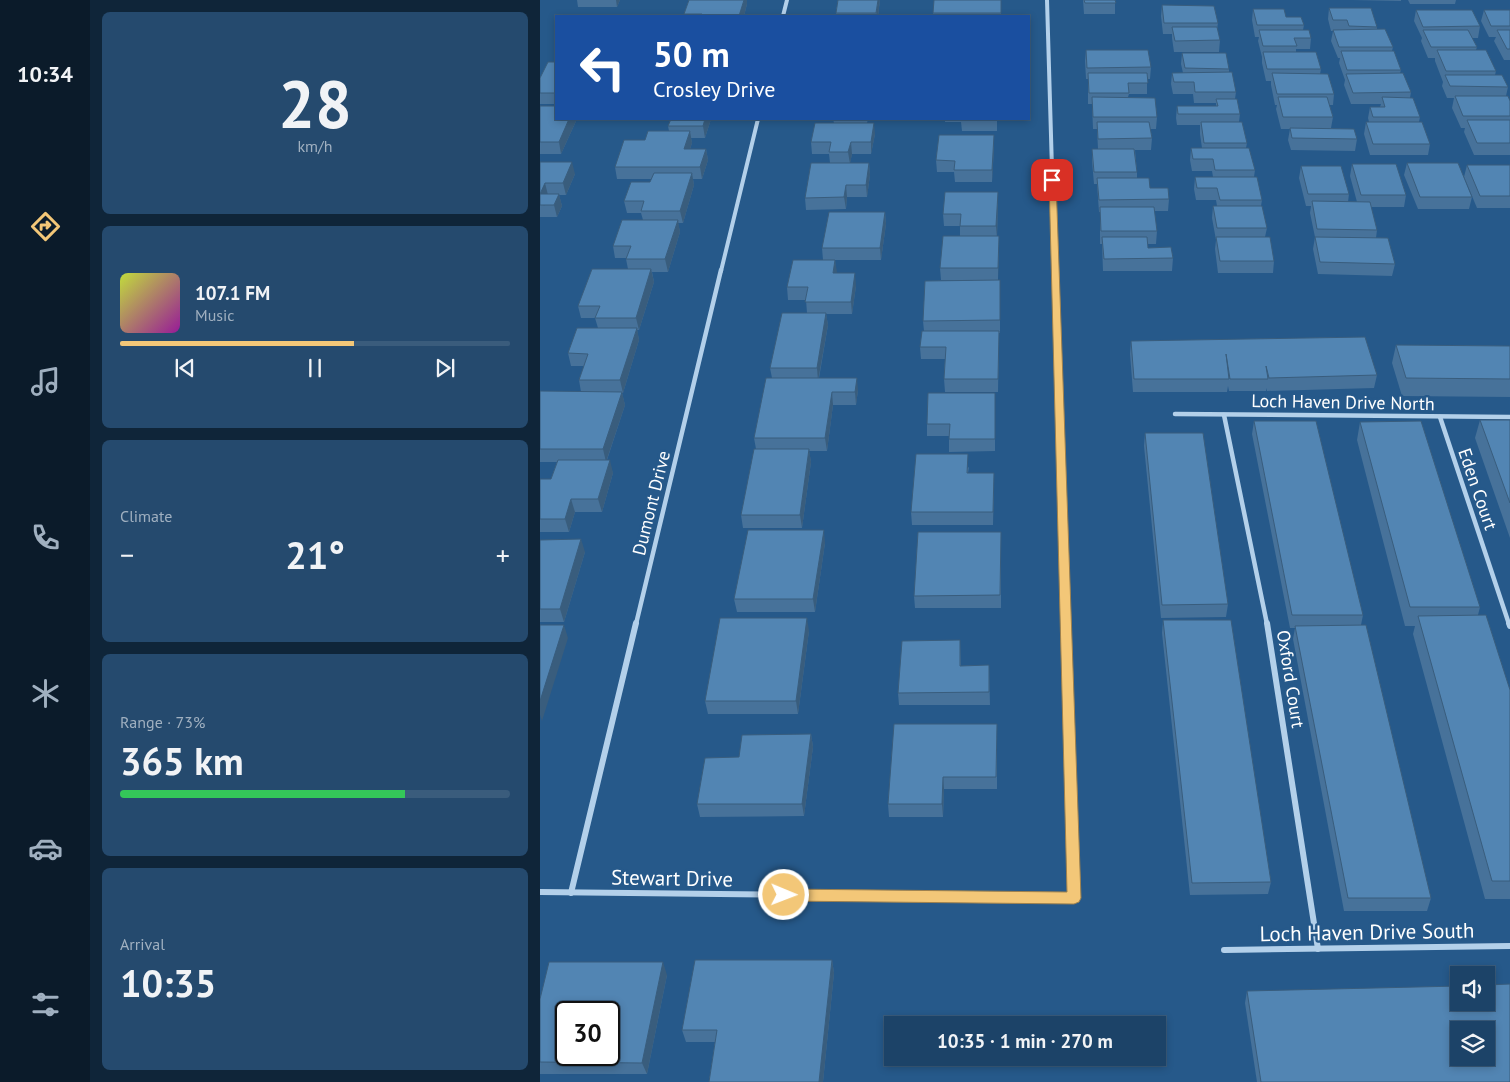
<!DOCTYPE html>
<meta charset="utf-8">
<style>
body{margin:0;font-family:"PT Sans",sans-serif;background:#254a6e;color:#f1f3f6;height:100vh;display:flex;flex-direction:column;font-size:19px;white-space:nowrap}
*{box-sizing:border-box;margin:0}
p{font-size:16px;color:#a0b0c0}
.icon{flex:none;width:28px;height:28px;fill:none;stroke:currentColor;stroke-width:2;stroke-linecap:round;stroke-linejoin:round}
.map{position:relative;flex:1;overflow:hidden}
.details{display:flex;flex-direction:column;gap:12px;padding:12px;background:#0f2539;width:450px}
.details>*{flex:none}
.top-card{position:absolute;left:15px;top:15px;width:475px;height:105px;border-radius:0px;box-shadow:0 2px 8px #0003,0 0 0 1px #3a5c7c;background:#1a4fa0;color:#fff;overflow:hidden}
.buttons{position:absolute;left:910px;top:966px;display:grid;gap:10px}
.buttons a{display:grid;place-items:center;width:45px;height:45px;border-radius:0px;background:#1c4368;box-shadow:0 2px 8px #0003,0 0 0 1px #3a5c7c;font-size:25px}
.speed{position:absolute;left:15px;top:1001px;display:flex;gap:10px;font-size:25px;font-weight:700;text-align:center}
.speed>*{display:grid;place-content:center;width:65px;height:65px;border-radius:50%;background:#1c4368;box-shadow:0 2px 8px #0003,0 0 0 1px #3a5c7c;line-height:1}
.speed .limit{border:2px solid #111;border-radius:8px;background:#fff;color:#111}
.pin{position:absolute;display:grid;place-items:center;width:42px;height:42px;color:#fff;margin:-21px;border-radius:10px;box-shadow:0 2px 8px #0006}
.me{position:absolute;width:55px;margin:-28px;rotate:91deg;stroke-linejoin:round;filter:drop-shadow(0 0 4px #0008)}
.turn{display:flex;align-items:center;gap:18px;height:105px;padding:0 15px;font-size:22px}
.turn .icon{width:65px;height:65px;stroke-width:2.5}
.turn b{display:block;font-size:35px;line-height:42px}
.big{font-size:38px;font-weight:600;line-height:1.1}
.details .widget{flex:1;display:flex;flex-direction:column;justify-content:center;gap:8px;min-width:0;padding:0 18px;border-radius:8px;background:#254a6e}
.details .dial{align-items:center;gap:0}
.dial b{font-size:65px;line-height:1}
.song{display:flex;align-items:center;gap:15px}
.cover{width:60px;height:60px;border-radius:8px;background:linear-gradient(135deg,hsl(70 70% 55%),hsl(300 70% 35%))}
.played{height:5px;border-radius:2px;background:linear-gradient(90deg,#f3c778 60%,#3a5c7c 60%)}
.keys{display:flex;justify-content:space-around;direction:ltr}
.heat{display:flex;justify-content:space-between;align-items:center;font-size:28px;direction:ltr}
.charge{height:8px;border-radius:4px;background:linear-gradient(90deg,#34c759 73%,#3a5c7c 0)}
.trip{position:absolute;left:344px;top:1016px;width:282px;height:50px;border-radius:0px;background:#1c4368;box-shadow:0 2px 8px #0003,0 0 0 1px #3a5c7c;font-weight:600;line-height:50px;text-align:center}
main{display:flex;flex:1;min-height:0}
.dock{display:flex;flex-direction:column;width:90px;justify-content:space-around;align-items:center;background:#0b1b2a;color:#a0b0c0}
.dock .icon{width:35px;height:35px}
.dock .selected{color:#f3c778}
.dock b{font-size:22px;color:#f1f3f6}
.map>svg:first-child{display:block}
</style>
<main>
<nav class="dock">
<b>10:34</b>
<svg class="icon selected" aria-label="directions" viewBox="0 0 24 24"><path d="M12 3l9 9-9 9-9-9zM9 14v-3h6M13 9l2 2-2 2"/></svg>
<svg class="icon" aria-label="music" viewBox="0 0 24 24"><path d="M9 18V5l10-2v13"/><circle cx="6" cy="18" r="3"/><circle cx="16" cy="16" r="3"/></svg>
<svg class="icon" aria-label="phone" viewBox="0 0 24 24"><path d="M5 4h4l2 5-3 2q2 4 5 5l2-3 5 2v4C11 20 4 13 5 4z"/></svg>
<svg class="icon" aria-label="climate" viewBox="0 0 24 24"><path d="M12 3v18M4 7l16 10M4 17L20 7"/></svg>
<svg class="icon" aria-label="car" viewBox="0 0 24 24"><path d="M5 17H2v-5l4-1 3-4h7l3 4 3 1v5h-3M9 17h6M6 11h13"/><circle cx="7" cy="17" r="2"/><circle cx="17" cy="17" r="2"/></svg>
<svg class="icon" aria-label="filters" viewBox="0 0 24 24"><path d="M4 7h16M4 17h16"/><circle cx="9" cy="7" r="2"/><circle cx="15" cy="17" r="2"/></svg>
</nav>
<section class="details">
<div class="widget dial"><b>28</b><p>km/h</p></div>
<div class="widget">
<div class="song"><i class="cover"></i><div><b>107.1 FM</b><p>Music</p></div></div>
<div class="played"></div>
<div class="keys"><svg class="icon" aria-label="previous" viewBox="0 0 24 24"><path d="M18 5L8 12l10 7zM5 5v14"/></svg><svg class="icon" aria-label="pause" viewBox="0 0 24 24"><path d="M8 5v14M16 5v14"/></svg><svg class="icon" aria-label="next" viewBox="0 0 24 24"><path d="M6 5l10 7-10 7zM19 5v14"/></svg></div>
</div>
<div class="widget"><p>Climate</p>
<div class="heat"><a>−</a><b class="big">21°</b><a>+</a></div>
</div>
<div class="widget"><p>Range · 73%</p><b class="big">365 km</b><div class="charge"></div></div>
<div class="widget"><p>Arrival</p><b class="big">10:35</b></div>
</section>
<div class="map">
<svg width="970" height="1082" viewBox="0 0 970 1082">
<rect width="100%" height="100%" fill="#26598a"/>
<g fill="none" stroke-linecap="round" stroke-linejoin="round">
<g stroke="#b3d0ea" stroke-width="4">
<path d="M507,0L515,271"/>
<path d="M243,16L247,0"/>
<path d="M181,271L218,119"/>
</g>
<g stroke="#b3d0ea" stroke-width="4.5">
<path d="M515,270L526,624"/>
<path d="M635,414L970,417"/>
<path d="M684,415L727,624"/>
<path d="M900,417L969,624"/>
<path d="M96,624L181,270"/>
</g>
<g stroke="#b3d0ea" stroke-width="6">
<path d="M727,623L778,949"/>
<path d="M969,623L970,626"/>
<path d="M0,892L534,898L526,623"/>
<path d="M31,893L96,623"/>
<path d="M684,950L970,946"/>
</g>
</g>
<g fill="#47729a">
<path d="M37,0H80L77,7H38Z"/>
<path d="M149,0H207V4L204,16H144V14Z"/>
<path d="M298,0H340L338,16H296V13Z"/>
<path d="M461,0V16H393V13Z"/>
<path d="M543,0H575V14H544Z"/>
<path d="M812,0H861V1Z"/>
<path d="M868,0H916L915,4H870Z"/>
<path d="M622,5L678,23L677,29L680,40L679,52H634L632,38V34H623L621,16Z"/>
<path d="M789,8L837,27V29L853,47L852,51L861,70L860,73L871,92L870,98L880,117L879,122L890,144L888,155H830L824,134L826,122H829L828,118L830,107H840L841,104H811L804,85L805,80L799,63L800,58H798L791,41L793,31H791L788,19Z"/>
<path d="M713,9L746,17L764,25L763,30L771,38L770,49H756V52L781,69L780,74L794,94L793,105H789L793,117L791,128L817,139L815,151L751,150L748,140L750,129H741L736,109L737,105H735L731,85V81H726L722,63V57L718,41L719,37H715L712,20Z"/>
<path d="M876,10L940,26L938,38H932L937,47L936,50L956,71L955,75L968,87L966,96L970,101V155H934L924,132L925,128H921L912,108L914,98H907L902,86L903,82L895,61V58H888L881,41L882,38L874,21Z"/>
<path d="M944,10H970V60H964L954,41L956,37H949L941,21Z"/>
<path d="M546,50L611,67L610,79H607V94H589L588,97L617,117L616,129H610L612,138L611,150H595L597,172V178L610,188L629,199L628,211H614L617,231L616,244H608V248L633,258L632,271H563L562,244H560V212H559L557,184H554L552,161V149H558L557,129H553L552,104H548V79H546L545,61Z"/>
<path d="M642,53L689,69V73L696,92L695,99L700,114L699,122L707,143L706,148L715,170L714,177L722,200L721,206L727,228L725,237L734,261L733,273H678L675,249L676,240L672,218L673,206H677L676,200H656L654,189L655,177H673L672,171H652L650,160L651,148H662L660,134V125H637L636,118L637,106H676V103H654L653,94H633L631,84L632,73H643L641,64Z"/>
<path d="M16,62V104H0V78Z"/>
<path d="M0,106L16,119H37L21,154H0Z"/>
<path d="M118,119H171L165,138H151L152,143L150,149H166L168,160L162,179H153L154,185L143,223H138L140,232L128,272H112L114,282L99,330H97L99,340L83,393H82L85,405L67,460L73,473L62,512H35L29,532H0V479H11L17,462H0V391L41,392L39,380L44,366H31L28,353L58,328L55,318H41L38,306L88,269L86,259L87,258H75L73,246L103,220L101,213H87L84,201L110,182L112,179H77L75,167L105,140L129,131L128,126L130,121H118Z"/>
<path d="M293,119H328L327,123L335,134L331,154H312L310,163H329L330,175L327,197H307L306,209L266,210L265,198L290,163L289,154H272L271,142L294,123Z"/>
<path d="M405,119H457V131H422L421,122H405Z"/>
<path d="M454,147L452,182H415L414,172H397L396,160Z"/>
<path d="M0,162L35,174L26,195H19L22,206L17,217H0Z"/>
<path d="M867,163L932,197L929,209H878L864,175Z"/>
<path d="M812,164L866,195L864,207H831L837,230L836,238L855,264L852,276L778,274L773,249L775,237L770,213L771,206H766L759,178L761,166L809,194L808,202H817L810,176Z"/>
<path d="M927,165H970V208H937L924,177Z"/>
<path d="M458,204L457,236H459L458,280H460V333H459L458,392H405L404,379L405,359H381L380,347L384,331L383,321L433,280H401L400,268L420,236V226H404L403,214Z"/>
<path d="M345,212L346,224L341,260H295L296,273L316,286L312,314H286L288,325L279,378L318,390L316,405H293L287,451H269L271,462L262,528H203L201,515L216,449L214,438L232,378L230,368L267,313L266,300H248L247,287L283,260L282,248Z"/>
<path d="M591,341L837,375L834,388L727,391V388L726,391H689L688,386L687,392H593L590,354Z"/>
<path d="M856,345L970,346V397L862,396L852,363Z"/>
<path d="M455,393V451L409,452V436H387V424Z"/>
<path d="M940,420H970V538L935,438Z"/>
<path d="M714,421L823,615L821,625L891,898L887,911H804L753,639L755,628H750L712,434Z"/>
<path d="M820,422L940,607L938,615L970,690V899H945L873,634L875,626H865L817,440Z"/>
<path d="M605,433L688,604L686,617L621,618L604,446Z"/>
<path d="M429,467L428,473L454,486L453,525H372L371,512Z"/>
<path d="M461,532V608H375L374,596Z"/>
<path d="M0,540L45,552L24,622H0Z"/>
<path d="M285,543L275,612H197L194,599Z"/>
<path d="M623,620L731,882L728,894L650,895L622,633Z"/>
<path d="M269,631L258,714H168L165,701Z"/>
<path d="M420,640L421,666L449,665L450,705H359L358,693Z"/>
<path d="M271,734L273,747L264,816L160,817L157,804L199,757Z"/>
<path d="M457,737V789H404L403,817H349L348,804Z"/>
<path d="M292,960L294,973L283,1082H169L175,1042H146L142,1030Z"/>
<path d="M127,975L107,1074H0V999Z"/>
<path d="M707,991L970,1082H717L705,1003Z"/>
</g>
<g fill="#395d7d">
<path d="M76,0H80L77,7Z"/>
<path d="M204,0H207V4L204,16H199Z"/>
<path d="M338,0H340L338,16H336Z"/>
<path d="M29,119H37L21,154L19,142Z"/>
<path d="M165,119H171L165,138L163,126Z"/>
<path d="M334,123L335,134L331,154V142Z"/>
<path d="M150,131L152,143L146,161L144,149Z"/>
<path d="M454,135V147L452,182V170Z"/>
<path d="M311,142L312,154L310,164L308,152Z"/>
<path d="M166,149L168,160L162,179L160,167Z"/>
<path d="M32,162L35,174L26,195L23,183Z"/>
<path d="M329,163L330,175L327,197L326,185Z"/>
<path d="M152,173L154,185L143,223L140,211Z"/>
<path d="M5,183L8,195L4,206L0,194Z"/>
<path d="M306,185L307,197L306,209L304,197Z"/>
<path d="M458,192V204L457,238L456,226Z"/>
<path d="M19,194L22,206L17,217L14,205Z"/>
<path d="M345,212L346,224L341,260L340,248Z"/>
<path d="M138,220L140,232L128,272L125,259Z"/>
<path d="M459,236V249L458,280V268Z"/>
<path d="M295,260L297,272L294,286L293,273Z"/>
<path d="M111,269L114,282L99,330L96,318Z"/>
<path d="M315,273L316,286L312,314L311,302Z"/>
<path d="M286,313L288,325L278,381L277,368Z"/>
<path d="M97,328L99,340L83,393L80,380Z"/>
<path d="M317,378L318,390L316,405L315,392Z"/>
<path d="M82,392L85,405L66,462L63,449Z"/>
<path d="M292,392L293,405L287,451L285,438Z"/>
<path d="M269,449L271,462L262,528L260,515Z"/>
<path d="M70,460L73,473L62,512L58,499Z"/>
<path d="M454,473V486L453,525V512Z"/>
<path d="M31,499L35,512L29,532L25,519Z"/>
<path d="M284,530L285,543L275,612L273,599Z"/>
<path d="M41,539L45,552L24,622L20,609Z"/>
<path d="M267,618L269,631L258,714L256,701Z"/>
<path d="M24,625L28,638L2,721L0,715V701Z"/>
<path d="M271,734L273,747L264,816L262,804Z"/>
<path d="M403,777L404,789L403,817L402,804Z"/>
<path d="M292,960L294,973L283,1082H279Z"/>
<path d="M123,962L127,975L107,1074L102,1063Z"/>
</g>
<g fill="#5285b3" stroke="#395d7d" fill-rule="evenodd">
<path d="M149,0H204L199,16H161L162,14H144Z"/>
<path d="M298,0H338L336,13H296Z"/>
<path d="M394,0H461V13H393Z"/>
<path d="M544,0H575L576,3H545Z"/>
<path d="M622,5L674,6L678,23H624Z"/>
<path d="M789,8H831L837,27L809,26L807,20H793Z"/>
<path d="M713,9H744L746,17H761L764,25H717Z"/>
<path d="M876,10H932L940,26L883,27Z"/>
<path d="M944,10H970V26H951Z"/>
<path d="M632,27H677L680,40L635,41Z"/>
<path d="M845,29L853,47H799L793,30Z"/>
<path d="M719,30H769L771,38H754L757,46H723Z"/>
<path d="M883,30H928L937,47H891Z"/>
<path d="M957,30H970V49H967Z"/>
<path d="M546,50H608L611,67L547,68Z"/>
<path d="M897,50H946L956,71H906Z"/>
<path d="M801,51H854L861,70H807Z"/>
<path d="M723,52H776L781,69H727Z"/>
<path d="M642,53H686L689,69L645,68Z"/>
<path d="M8,62H16V93H0V78Z"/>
<path d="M692,72L696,92H655L654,82H634L632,73Z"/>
<path d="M548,73H607L608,83H588L589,93H549Z"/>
<path d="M732,73L788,74L794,94H737Z"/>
<path d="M863,73L871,92L813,93L806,74Z"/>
<path d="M905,75H962L968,87L910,86Z"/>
<path d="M915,96H968L970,101V116H923Z"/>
<path d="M552,97L615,98L617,117H553Z"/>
<path d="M738,97H787L793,117H743Z"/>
<path d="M842,97L873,98L880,117H833L830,107H845Z"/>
<path d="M676,99H697L700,114H638L637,106H678Z"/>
<path d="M0,106H16V119H29L19,142H0Z"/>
<path d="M131,119H165L163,126H128Z"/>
<path d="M927,120H970V143H937Z"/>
<path d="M557,122H609L612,138L558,139Z"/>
<path d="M661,122H702L707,143H664Z"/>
<path d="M826,122H882L890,144H833Z"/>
<path d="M275,123H334L331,142H311L308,152H289L291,142H271Z"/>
<path d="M750,128L814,129L817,139L752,138Z"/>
<path d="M108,131H150L144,149H166L160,167H75L84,140H105Z"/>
<path d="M399,135H454L452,170H414L415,161L396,160Z"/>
<path d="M651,148H709L715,170H675L673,159H653Z"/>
<path d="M552,149H594L597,172H554Z"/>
<path d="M0,162H32L23,183H5L0,194H19L14,205H0Z"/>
<path d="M271,163H329L326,185H306L304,197L265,198Z"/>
<path d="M867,163H918L932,197H880Z"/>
<path d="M812,164H856L866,195H821Z"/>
<path d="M927,165H970V196H940Z"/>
<path d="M761,166H801L809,194H768Z"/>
<path d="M114,173H152L140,211H101L104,201H84L91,182H110Z"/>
<path d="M655,177H717L722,200H680L677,188H657Z"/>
<path d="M557,178H609L610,188H628L629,199L559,200Z"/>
<path d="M405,192H458L456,226H420L421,214H403Z"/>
<path d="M772,201L830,202L837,230L777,229Z"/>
<path d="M673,206H722L727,228H677Z"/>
<path d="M560,207H614L617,231H561Z"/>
<path d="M289,212H345L340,248H282Z"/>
<path d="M82,220H138L125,259H86L91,246H73Z"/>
<path d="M403,236H459L458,268H400Z"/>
<path d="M562,237H607L608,248L631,247L633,258L564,259Z"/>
<path d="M676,237H730L734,261H680Z"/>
<path d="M775,237L848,238L855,264L780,262Z"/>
<path d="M253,260H295L293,273H315L311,302H265L268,287H247Z"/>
<path d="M52,269H111L96,318H55L60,306H38Z"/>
<path d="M460,280V320L383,321L385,281Z"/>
<path d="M242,313H286L277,368H230Z"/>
<path d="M37,328H97L80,380H39L48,354L28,353Z"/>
<path d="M382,331H459L458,379H404L406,347H380Z"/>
<path d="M825,337L837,375L729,378L726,366L728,379H690L686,354L689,379H594L591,341Z"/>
<path d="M856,345L970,346V379L866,378Z"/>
<path d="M226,378H317L315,392H292L285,438H214Z"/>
<path d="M0,391L82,392L63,449H0Z"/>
<path d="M388,393H455V439H409L410,424H387Z"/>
<path d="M940,420H970V503Z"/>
<path d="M714,421H776L823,615H752Z"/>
<path d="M881,421L940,607H870L820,422Z"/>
<path d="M605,433H663L688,604L622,605Z"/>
<path d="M214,449H269L260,515H201Z"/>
<path d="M376,454H428L427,473H454L453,512H371Z"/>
<path d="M18,460H70L58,499H31L25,519H0V479H11Z"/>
<path d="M208,530H284L273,599H194Z"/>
<path d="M378,532H461L460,595L374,596Z"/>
<path d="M41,539L20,609H0V540Z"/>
<path d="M946,615L970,690V881H952L878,616Z"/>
<path d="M180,618H267L256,701H165Z"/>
<path d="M623,620H691L731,882L652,883Z"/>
<path d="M0,625H24L0,701Z"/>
<path d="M826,625L891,898H808L755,626Z"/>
<path d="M420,640V666L449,665V692L358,693L362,641Z"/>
<path d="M354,724H457L456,777H403L402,804H348Z"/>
<path d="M271,734L262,804H157L165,758L199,757L202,735Z"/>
<path d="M155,960H292L279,1082H169L177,1030H142Z"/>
<path d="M9,962H123L102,1063L0,1062V999ZM26,1012H69V1055H26Z"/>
<path d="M970,984V1082H721L707,991L919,986V1002H946V985ZM919,1030H946V1058H919Z"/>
</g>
<path fill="#f3c778" stroke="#9e814e" d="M509,178L516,180L541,898L539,902L534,904L244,901L239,899L237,895L239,891L244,889L527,892Z"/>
<g text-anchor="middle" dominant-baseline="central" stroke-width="5" stroke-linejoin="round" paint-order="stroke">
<g font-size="18" fill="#fff" stroke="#26598a">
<text transform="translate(803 402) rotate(1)">Loch Haven Drive North</text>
<text transform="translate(938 489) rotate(71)">Eden Court</text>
<text transform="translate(111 503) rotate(-76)">Dumont Drive</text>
<text transform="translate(751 679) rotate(81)">Oxford Court</text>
</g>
<g font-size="21" fill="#fff" stroke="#26598a">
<text transform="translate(132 878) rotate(1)">Stewart Drive</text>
<text transform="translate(827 932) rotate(-1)">Loch Haven Drive South</text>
</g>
</g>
</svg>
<div class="buttons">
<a><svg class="icon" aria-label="sound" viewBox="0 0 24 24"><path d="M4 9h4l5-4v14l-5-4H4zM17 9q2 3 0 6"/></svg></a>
<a><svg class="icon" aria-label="layers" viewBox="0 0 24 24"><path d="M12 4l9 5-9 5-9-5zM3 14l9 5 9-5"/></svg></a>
</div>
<div class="speed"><div class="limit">30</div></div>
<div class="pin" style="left:512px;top:180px;background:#d93025"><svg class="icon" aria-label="arrive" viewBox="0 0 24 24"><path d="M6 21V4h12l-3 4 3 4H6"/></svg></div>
<svg class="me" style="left:244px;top:895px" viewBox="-20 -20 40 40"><circle r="17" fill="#f3c778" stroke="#fff" stroke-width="3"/><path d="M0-11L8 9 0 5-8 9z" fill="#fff"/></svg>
<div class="trip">10:35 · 1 min · 270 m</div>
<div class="top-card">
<div class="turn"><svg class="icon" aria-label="left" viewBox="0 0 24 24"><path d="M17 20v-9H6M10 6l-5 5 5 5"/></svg><div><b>50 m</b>Crosley Drive</div></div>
</div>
</div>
</main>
